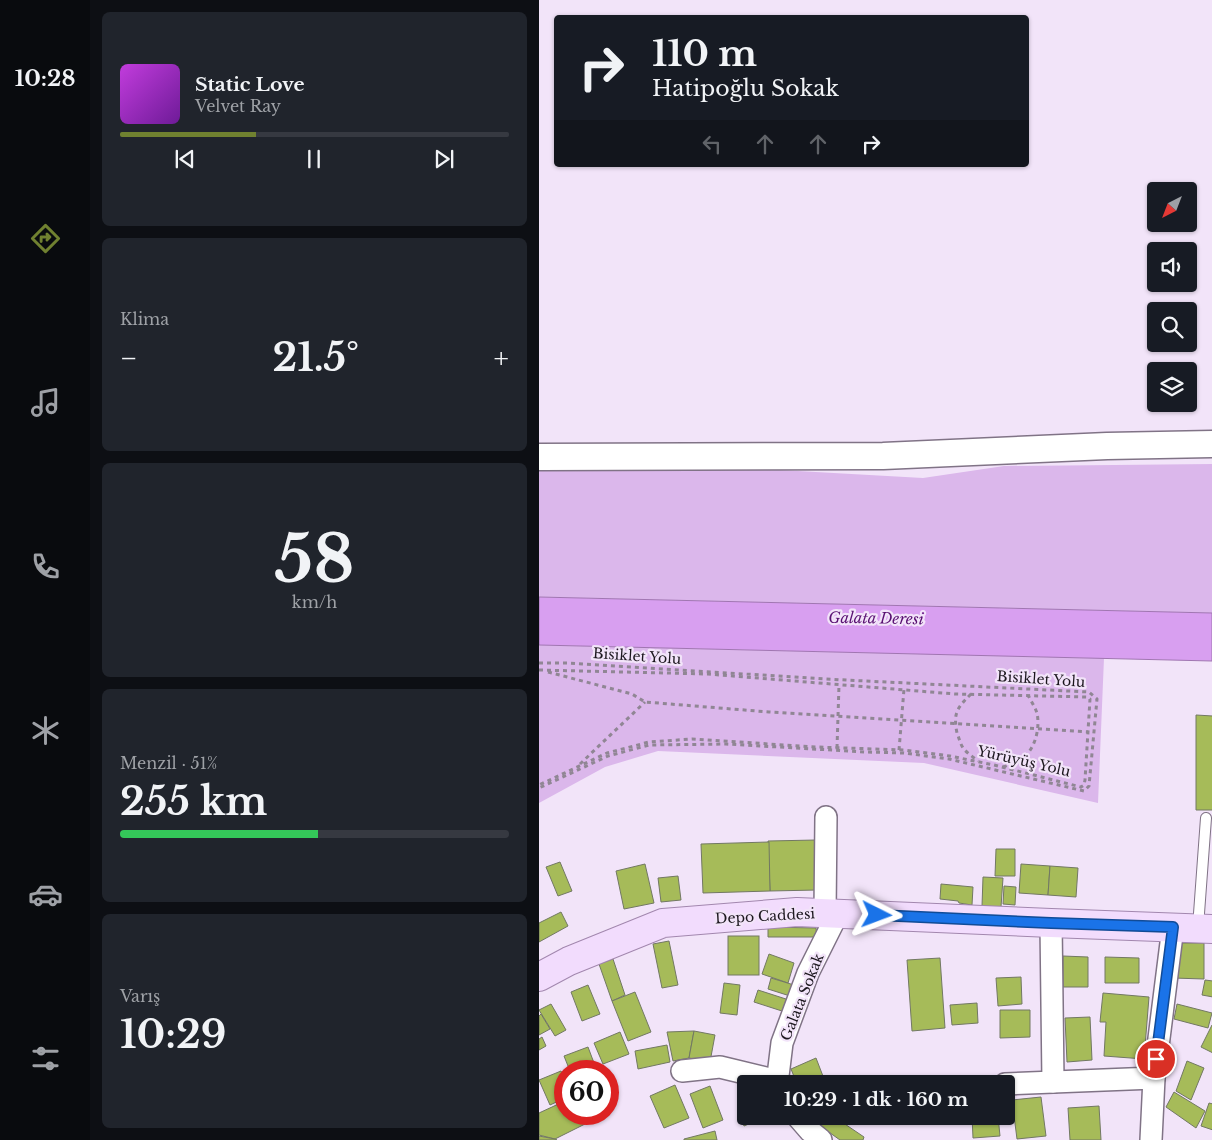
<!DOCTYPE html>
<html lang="tr">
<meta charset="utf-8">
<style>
body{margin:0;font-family:"Libre Baskerville",serif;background:#20242c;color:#f1f3f6;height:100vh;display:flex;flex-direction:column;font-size:19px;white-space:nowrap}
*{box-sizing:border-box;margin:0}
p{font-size:16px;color:#9ea1a6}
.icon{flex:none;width:28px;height:28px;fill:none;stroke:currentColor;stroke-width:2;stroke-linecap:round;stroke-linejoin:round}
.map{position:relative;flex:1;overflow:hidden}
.panel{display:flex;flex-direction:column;gap:12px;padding:12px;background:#0d0f14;width:449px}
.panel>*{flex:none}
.top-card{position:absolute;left:15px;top:15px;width:475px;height:152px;border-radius:5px;box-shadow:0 1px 4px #0004;background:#171b24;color:#f1f3f6;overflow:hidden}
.needle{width:32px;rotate:222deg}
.controls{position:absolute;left:608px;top:182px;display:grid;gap:10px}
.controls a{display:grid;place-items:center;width:50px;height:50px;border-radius:5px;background:#171b24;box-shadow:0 1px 4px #0004;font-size:25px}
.speed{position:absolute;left:15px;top:1060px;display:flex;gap:10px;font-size:25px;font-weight:700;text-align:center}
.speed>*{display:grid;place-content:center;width:65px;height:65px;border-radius:50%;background:#171b24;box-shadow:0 1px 4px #0004;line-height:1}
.speed .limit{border:8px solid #d22;background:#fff;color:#111}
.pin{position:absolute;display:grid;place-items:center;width:42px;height:42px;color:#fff;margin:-21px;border:2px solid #fff;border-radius:50%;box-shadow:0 1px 5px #0007}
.me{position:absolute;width:55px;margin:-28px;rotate:93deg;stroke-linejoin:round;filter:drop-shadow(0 0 4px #0008)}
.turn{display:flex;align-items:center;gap:18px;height:105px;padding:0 15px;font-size:22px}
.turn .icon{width:65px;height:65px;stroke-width:2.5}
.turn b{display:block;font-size:35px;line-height:42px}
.lanes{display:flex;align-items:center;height:48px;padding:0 15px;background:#0003;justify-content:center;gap:25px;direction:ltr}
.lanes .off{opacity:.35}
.big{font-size:38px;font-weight:800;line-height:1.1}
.panel .widget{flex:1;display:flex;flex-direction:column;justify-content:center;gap:8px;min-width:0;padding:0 18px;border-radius:8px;background:#20242c}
.panel .dial{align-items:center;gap:0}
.dial b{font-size:65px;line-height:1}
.song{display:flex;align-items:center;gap:15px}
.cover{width:60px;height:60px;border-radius:8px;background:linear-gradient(135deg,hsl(290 70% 55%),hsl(280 70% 35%))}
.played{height:5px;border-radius:2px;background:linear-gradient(90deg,#708130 35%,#363941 35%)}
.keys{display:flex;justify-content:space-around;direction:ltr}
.heat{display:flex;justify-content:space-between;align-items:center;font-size:28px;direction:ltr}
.charge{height:8px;border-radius:4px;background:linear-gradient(90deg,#34c759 51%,#363941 0)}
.trip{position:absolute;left:198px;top:1075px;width:278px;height:50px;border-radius:5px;background:#171b24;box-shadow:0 1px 4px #0004;font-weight:800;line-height:50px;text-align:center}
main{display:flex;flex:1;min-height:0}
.dock{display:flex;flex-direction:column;width:90px;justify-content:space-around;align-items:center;background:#090b0e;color:#9ea1a6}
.dock .icon{width:35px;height:35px}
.dock .active{color:#708130}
.dock b{font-size:22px;color:#f1f3f6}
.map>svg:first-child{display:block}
</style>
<main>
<nav class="dock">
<b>10:28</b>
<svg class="icon active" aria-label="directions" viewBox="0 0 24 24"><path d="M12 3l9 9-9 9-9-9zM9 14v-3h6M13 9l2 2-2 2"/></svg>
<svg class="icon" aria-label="music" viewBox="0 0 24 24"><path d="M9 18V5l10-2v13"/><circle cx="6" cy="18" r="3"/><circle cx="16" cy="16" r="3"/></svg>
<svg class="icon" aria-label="phone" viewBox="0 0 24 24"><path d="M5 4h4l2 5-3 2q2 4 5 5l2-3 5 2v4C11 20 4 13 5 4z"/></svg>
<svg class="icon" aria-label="climate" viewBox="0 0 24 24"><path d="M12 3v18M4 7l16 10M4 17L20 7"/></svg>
<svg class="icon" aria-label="car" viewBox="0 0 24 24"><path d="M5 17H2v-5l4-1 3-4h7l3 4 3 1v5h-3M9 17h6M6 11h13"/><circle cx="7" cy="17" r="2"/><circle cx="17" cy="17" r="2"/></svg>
<svg class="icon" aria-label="filters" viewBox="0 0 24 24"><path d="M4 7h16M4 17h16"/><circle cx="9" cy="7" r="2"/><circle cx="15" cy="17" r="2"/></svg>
</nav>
<section class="panel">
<div class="widget">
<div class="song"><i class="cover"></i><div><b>Static Love</b><p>Velvet Ray</p></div></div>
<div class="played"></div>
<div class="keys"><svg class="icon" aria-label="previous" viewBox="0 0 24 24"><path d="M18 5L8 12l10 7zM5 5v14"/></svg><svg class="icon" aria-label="pause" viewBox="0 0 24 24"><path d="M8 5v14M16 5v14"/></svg><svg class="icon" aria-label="next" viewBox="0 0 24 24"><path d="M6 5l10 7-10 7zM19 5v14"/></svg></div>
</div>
<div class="widget"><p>Klima</p>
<div class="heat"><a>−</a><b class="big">21.5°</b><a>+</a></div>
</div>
<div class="widget dial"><b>58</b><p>km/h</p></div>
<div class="widget"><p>Menzil · 51%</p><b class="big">255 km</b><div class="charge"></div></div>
<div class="widget"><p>Varış</p><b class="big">10:29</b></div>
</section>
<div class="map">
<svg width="674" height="1140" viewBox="0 0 674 1140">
<rect width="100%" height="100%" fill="#f2e4f9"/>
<g fill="#dbb7eb">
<path d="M673,464V613L0,597V469L187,467L384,478L465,466Z"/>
<path d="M0,645L565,658L559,803L385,763L119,751L66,767L0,803Z"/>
</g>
<path fill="#d89ff0" stroke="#a076b1" d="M0,597L673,613V661L0,645Z"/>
<g fill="#a6bb59" stroke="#727863">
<path d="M657,715L674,716V810H657Z"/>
<path d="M277,840L278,890L231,891L229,841Z"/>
<path d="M230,842L231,891L164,893L162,844Z"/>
<path d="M457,849H476V876H456Z"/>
<path d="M21,862L33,891L19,896L7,867Z"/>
<path d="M106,864L115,903L85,909L77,871Z"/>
<path d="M482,864L511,866L509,895L480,893Z"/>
<path d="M511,866L539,868L537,897L509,895Z"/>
<path d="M139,876L142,900L122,902L119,878Z"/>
<path d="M444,877L464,878L462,907L443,906Z"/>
<path d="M402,884L434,887L433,905L420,903L419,901L401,899Z"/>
<path d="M465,886L477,887L476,905L464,904Z"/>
<path d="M22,912L29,926L0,942V923Z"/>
<path d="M229,927L277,928L278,937H229Z"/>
<rect x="189" y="936" width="31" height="39"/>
<path d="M130,941L139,985L123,988L114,944Z"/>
<path d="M635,943H665V979L634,978Z"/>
<path d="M230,954L255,963L249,983L223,974Z"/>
<path d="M524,956L549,957V987H524Z"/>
<path d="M566,957L600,958V983H566Z"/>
<path d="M401,958L406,1028L373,1031L368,960Z"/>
<path d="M74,959L86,995L73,1001L60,964Z"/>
<path d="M482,977L483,1004L459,1006L457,978Z"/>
<path d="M232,978L255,985L251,996L229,989Z"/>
<path d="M666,980L674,981V997L663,995Z"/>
<path d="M185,983L201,985L198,1015L181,1013Z"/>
<path d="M49,985L61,1014L43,1021L32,992Z"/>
<path d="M219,990L250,1000L246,1012L215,1002Z"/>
<path d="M96,992L112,1032L89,1041L73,1001Z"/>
<path d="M564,993L610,997L605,1059L565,1056L567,1022H561Z"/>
<path d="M438,1003L439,1023L413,1025L411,1005Z"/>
<path d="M12,1004L27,1030L16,1036L0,1010Z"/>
<path d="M638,1004L673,1013L669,1028L635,1019Z"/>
<path d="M461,1010H491V1037L461,1038Z"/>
<path d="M2,1014L11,1029L0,1035V1016Z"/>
<path d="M551,1017L553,1060L528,1062L526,1018Z"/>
<path d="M673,1025H674V1053L662,1047Z"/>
<path d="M155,1031L150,1058L134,1061L128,1032Z"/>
<path d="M155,1031L176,1035L171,1062L150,1058Z"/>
<path d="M81,1032L90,1054L64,1064L55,1043Z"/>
<path d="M3,1037L7,1046L0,1050V1039Z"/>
<path d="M128,1045L131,1062L99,1069L96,1051Z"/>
<path d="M49,1047L58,1071H31L25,1056Z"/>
<path d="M277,1058L287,1084H258L252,1069Z"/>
<path d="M648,1061L665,1068L652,1100L637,1091Z"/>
<path d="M22,1071L26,1080V1098L11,1105L0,1080Z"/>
<path d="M136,1085L150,1118L125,1128L111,1096Z"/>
<path d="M171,1086L184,1120L164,1128L151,1094Z"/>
<path d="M635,1092L666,1111L657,1128L627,1107Z"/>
<path d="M502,1097L507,1136L478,1139L473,1100Z"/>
<path d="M26,1101V1114H49L52,1121L16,1139L0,1135V1113Z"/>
<path d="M670,1103L674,1104V1130L662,1126Z"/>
<path d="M560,1106L562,1140H531L529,1108Z"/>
<path d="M206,1111V1116H229L205,1126L200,1113Z"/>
<path d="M277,1116H294L325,1137L324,1140H301L273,1120Z"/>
<path d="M433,1116H459L461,1136L434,1138Z"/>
<path d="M176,1131L178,1140H145V1139Z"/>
<path d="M0,1136L16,1139L18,1140H0Z"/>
</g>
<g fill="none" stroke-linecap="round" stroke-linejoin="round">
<defs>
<path id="service" d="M659,927L667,818"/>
<g id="minor">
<path d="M286,913L287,817"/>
<path d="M512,923L514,1082"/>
<path d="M143,1071L181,1067L239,1081"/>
<path d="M238,1084L243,1043L269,973L299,913"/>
<path d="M466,1084L615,1078"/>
<path d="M258,1116L271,1131L282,1140"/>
<path d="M612,1140L615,1078L634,927"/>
</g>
<path id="tertiary" d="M0,457L344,456L568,446L674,444"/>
<path id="primary" d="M0,977L30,961L124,923L258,912L512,923L674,929"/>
</defs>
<use href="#service" stroke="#807386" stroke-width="12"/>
<use href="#minor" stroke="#807386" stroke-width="24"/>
<use href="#tertiary" stroke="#807386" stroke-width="29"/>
<use href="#primary" stroke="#a287ae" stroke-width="30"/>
<g stroke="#908694" stroke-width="3" stroke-dasharray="4 4" stroke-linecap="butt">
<path d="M0,663H29L286,679L550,692L558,699L550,786L545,791L410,759L365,753L327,752L187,744L110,745L69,756L0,788"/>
<path d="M0,670L169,674L416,694L548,697L551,699L546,780L545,785L542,787L455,765L411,756L365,750L277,747L153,739L110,742L68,753L0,785"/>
<path d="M9,672L93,694L106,702L230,712L549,732"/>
<path d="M432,694C418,708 414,713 418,733C420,738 421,743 424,748C428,753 434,757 439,761"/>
<path d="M298,748L300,685"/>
<path d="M360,750L365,689"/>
<path d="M41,764L106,702"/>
<path d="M464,767C471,764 479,762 485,757C497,747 501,727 498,713C496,707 492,701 489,695"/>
</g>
<use href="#service" stroke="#fff" stroke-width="10"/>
<use href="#minor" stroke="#fff" stroke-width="21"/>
<use href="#tertiary" stroke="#fff" stroke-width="26"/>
<use href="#primary" stroke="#f2dcfd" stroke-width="28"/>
</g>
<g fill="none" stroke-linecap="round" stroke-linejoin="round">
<defs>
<path id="route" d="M338,915L512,923L634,927L617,1059"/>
</defs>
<use href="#route" stroke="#114b97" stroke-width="12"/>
<use href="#route" stroke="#1a73e8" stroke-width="9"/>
</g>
<g text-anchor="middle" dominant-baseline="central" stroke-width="4.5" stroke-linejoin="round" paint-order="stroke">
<g font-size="14" fill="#1c171e" stroke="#f2e4f9">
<text transform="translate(98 656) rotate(4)">Bisiklet Yolu</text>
<text transform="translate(502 679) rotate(4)">Bisiklet Yolu</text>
<text transform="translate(485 761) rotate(13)">Yürüyüş Yolu</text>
<text transform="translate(226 916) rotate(-3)">Depo Caddesi</text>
<text transform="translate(263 997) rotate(-68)">Galata Sokak</text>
</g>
<g font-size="15" font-style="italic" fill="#591172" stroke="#f2e4f9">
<text transform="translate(337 618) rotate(1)">Galata Deresi</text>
</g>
</g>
</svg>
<div class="controls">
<a><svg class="needle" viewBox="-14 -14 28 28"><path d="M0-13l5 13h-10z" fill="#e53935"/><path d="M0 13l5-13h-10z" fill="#9ea1a6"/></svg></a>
<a><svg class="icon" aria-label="sound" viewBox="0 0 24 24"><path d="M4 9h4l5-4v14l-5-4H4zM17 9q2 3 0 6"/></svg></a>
<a><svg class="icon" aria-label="search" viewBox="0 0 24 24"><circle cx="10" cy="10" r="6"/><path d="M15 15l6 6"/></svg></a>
<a><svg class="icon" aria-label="layers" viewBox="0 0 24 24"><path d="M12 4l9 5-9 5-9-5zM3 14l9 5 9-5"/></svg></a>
</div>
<div class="speed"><div class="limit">60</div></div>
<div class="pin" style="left:617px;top:1059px;background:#d93025"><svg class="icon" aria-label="arrive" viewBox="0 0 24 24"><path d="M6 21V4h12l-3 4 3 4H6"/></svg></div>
<svg class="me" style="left:338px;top:915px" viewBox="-20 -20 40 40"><path d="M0-17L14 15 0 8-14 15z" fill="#1a73e8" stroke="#fff" stroke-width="4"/></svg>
<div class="trip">10:29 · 1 dk · 160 m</div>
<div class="top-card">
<div class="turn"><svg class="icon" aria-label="right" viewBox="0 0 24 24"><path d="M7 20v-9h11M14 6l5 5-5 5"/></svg><div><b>110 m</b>Hatipoğlu Sokak</div></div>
<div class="lanes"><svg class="icon off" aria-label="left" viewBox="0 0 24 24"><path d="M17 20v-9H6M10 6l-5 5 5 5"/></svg><svg class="icon off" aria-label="ahead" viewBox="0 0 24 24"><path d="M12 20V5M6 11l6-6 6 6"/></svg><svg class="icon off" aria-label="ahead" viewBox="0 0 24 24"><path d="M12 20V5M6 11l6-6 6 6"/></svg><svg class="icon" aria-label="right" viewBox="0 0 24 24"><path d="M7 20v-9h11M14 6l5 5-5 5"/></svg></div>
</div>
</div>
</main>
